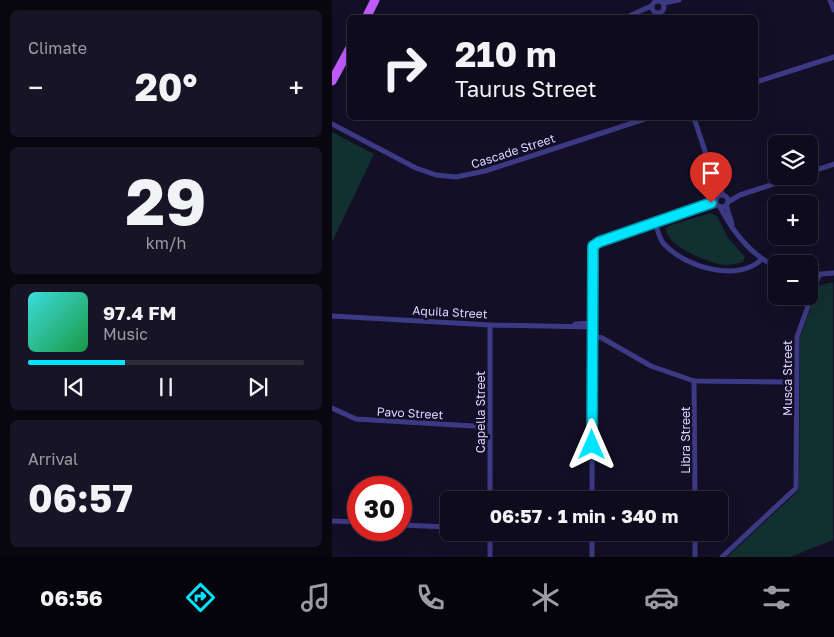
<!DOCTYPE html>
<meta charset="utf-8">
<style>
body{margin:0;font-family:"Golos Text",sans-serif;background:#171425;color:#f1f3f6;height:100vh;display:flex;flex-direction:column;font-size:19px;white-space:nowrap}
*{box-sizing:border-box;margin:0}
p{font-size:16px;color:#9b9ba3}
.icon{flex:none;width:28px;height:28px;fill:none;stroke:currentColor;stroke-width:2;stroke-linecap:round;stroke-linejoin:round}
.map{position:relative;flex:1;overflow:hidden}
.drawer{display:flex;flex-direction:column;gap:10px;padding:10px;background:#08060f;width:332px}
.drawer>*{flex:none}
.hud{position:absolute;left:15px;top:15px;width:411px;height:105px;border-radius:8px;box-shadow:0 5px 20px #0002,0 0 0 1px #2e2b3b;background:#0e0b1c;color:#f1f3f6;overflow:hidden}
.buttons{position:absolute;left:436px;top:135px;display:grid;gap:10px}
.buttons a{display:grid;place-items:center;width:50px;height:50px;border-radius:8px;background:#0e0b1c;box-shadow:0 5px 20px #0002,0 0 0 1px #2e2b3b;font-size:25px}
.speed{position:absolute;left:15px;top:476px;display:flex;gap:10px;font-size:25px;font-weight:700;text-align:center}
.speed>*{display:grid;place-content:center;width:65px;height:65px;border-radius:50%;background:#0e0b1c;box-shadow:0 5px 20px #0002,0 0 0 1px #2e2b3b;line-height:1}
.speed .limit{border:8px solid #d22;background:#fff;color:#111}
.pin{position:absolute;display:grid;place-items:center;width:42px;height:42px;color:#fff;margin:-51px -21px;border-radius:50% 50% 50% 0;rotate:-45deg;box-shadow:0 0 5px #0007}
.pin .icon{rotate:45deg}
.me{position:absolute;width:55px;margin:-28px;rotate:0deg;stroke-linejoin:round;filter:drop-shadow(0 0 4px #0008)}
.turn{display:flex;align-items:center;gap:18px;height:105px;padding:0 25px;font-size:22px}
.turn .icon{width:65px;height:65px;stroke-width:2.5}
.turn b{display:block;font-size:35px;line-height:42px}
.big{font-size:38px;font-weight:700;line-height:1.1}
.drawer .widget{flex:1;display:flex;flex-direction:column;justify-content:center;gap:8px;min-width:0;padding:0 18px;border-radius:8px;background:#171425}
.drawer .dial{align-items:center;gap:0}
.dial b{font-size:65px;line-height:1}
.song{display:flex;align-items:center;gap:15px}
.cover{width:60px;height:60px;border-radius:8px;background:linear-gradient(135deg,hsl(180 70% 55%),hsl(140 70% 35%))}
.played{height:5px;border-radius:2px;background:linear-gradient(90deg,#00e5ff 35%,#2e2b3b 35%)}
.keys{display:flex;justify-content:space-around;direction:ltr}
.heat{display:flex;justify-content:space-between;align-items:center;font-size:28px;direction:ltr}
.trip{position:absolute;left:108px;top:491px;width:288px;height:50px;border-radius:8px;background:#0e0b1c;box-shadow:0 5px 20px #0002,0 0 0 1px #2e2b3b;font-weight:700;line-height:50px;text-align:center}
.dock{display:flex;height:80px;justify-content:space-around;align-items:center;background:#06040b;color:#9b9ba3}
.dock .icon{width:35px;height:35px}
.dock .on{color:#00e5ff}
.dock b{font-size:22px;color:#f1f3f6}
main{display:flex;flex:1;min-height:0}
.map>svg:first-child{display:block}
</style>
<main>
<section class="drawer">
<div class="widget"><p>Climate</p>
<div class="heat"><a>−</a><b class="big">20°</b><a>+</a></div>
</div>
<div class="widget dial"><b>29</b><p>km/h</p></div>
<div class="widget">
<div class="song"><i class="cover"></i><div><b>97.4 FM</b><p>Music</p></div></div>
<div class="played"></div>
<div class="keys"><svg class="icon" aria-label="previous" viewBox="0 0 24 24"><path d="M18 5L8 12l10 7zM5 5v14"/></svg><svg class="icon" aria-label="pause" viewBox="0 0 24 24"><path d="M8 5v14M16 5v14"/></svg><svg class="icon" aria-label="next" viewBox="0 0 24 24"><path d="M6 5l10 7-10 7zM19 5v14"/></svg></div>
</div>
<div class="widget"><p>Arrival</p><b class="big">06:57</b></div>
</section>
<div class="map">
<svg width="502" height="557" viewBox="0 0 502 557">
<rect width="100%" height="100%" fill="#130f26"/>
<g fill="#12302f">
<path d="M0,132L42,154L0,242Z"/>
<path d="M379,213L385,216L396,238L413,257L411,262C405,264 398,265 392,265C376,263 335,246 334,229L336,226Z"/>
<path d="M501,282V540L458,557H395L467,490L468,338L486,286Z"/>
</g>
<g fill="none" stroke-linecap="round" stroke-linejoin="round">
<g stroke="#3d3a85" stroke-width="5">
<path d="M498,0L502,10"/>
<circle cx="326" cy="7" r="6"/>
<path d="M331,3L347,0"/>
<path d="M293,18L319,6"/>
<path d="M424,82L502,57"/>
<path d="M362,118L381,175L391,195"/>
<path d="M0,124L84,168L104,175L124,177L153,171L316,118"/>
<path d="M478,172L502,164"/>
<circle cx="390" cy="201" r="6"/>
<path d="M396,202L408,195L466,176"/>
<path d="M394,205L400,224"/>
<path d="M388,207C401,232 418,255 445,267"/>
<path d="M323,223C326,230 327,239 332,244C353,267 406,283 430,259"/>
<path d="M478,275L502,273"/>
<path d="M0,316L158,325L260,327"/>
<path d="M243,324L260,323"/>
<path d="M260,336L270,338L319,366L362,381L465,382"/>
<path d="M362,381L363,500"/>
<path d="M0,408L24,419L158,427"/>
<path d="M158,500V325"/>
<path d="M260,500L261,246L267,242L385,205"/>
<path d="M0,521L26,522"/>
<path d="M69,525L116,527"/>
<path d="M158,532V557"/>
<path d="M260,532V557"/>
<path d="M363,532V557"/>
<path d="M390,557L464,488L465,337L487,275"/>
</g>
<g stroke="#c25bff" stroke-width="9">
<path d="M34,18L43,0"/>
<path d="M0,81L18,48"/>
</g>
</g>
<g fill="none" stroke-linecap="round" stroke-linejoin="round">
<defs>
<path id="route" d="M260,445L261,246L267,242L379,203"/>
</defs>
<use href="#route" stroke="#0095a6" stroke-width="12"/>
<use href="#route" stroke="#00e5ff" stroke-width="9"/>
</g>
<g text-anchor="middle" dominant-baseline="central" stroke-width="5" stroke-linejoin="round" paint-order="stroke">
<g font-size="12" fill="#d9d4ff" stroke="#130f26">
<text transform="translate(181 151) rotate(-18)">Cascade Street</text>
<text transform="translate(118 312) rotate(3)">Aquila Street</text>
<text transform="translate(455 378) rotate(-90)">Musca Street</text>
<text transform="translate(148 412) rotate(-90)">Capella Street</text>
<text transform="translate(78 413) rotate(3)">Pavo Street</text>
<text transform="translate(353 440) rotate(-90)">Libra Street</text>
</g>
</g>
</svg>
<div class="buttons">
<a><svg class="icon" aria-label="layers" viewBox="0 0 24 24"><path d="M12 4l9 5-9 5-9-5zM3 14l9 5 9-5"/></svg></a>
<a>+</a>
<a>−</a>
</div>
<div class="speed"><div class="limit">30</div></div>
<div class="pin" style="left:379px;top:203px;background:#d93025"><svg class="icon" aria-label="arrive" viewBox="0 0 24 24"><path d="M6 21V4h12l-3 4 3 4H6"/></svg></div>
<svg class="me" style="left:260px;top:445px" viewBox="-20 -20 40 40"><path d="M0-17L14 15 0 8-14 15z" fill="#00e5ff" stroke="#fff" stroke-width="4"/></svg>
<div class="trip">06:57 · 1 min · 340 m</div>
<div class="hud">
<div class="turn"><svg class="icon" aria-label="right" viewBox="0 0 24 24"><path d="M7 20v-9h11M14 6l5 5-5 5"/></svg><div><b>210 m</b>Taurus Street</div></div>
</div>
</div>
</main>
<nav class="dock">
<b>06:56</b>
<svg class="icon on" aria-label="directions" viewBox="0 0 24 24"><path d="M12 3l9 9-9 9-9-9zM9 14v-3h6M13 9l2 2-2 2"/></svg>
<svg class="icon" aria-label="music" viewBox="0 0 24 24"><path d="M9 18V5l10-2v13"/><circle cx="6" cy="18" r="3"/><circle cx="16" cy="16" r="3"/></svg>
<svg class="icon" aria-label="phone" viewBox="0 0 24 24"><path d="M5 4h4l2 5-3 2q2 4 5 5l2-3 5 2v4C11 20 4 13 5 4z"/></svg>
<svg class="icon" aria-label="climate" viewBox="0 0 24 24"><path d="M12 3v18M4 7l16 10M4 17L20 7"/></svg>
<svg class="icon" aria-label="car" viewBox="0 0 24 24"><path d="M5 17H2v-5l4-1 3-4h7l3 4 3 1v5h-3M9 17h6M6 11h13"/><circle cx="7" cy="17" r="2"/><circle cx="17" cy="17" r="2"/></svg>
<svg class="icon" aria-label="filters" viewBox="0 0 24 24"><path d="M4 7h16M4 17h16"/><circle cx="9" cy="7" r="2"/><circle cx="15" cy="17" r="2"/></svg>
</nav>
